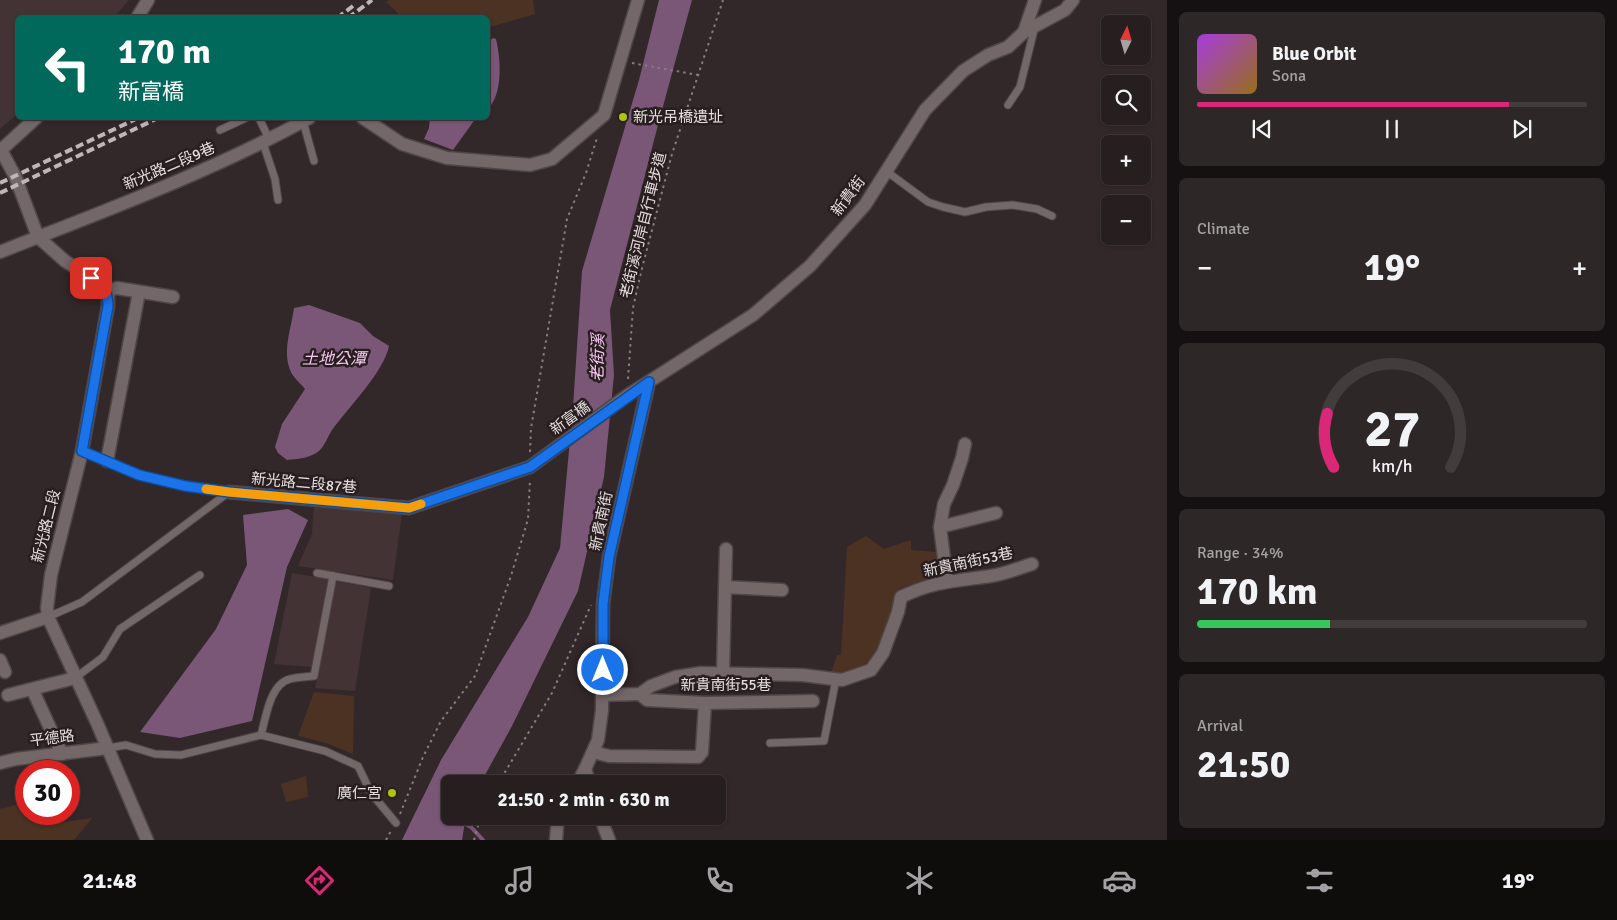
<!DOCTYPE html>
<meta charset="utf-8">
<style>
body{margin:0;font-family:Signika,"Noto Sans TC",sans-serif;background:#2e2728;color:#f1f3f6;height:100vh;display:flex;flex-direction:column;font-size:19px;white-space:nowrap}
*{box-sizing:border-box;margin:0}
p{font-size:16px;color:#a4a2a4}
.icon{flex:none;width:28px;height:28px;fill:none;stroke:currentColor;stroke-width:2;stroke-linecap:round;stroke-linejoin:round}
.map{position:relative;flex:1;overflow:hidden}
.drawer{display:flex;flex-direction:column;gap:12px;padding:12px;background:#151011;width:450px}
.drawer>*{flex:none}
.guide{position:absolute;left:15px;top:15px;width:475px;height:105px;border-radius:8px;box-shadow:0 1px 4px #0004,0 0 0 1px #423c3d;background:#00695c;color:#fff;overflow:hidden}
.needle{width:32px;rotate:5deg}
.fabs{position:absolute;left:1101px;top:15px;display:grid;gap:10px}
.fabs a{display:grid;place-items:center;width:50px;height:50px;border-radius:8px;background:#261e1f;box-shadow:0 1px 4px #0004,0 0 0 1px #423c3d;font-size:25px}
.speed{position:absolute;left:15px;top:760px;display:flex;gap:10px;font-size:25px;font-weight:700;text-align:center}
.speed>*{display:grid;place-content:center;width:65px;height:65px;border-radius:50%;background:#261e1f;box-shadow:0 1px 4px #0004,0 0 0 1px #423c3d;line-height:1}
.speed .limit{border:8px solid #d22;background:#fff;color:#111}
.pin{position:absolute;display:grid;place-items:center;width:42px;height:42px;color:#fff;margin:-21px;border-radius:10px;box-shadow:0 2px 8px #0006}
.me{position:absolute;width:55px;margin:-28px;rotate:0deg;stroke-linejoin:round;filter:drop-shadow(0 0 4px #0008)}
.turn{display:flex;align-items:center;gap:18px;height:105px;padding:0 20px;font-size:22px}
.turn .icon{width:65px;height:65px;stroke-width:2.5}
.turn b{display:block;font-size:35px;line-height:42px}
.big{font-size:38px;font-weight:800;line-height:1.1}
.drawer .tile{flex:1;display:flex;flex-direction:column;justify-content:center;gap:8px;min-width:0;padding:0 18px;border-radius:8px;background:#2e2728}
.drawer .dial{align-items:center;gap:0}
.dial svg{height:130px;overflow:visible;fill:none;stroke:#423c3d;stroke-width:7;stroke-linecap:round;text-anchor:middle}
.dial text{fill:#f1f3f6;stroke:none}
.song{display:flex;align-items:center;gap:15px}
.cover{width:60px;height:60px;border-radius:8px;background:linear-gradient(135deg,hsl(280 70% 55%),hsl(40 70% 35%))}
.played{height:5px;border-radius:2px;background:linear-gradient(90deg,#db2777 80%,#423c3d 80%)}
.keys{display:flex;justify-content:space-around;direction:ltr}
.heat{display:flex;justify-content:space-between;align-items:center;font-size:28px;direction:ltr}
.charge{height:8px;border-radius:4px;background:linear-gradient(90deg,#34c759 34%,#423c3d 0)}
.trip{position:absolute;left:441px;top:775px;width:285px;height:50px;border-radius:8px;background:#261e1f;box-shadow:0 1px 4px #0004,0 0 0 1px #423c3d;font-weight:800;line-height:50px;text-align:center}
.tabs{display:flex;height:80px;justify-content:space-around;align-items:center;background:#0f0c0c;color:#a4a2a4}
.tabs .icon{width:35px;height:35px}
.tabs .on{color:#db2777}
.tabs b{font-size:22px;color:#f1f3f6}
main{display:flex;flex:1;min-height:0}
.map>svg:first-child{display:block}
</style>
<main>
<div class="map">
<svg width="1167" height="840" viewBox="0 0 1167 840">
<rect width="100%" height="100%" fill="#332829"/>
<g fill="#443335">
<path d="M0,0H129L114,17L18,18L17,114L0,129Z"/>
<path d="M314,504L402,513L393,580L298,566L312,534Z"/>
<path d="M292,573L328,579L312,667L274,664Z"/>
<path d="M335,581L371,588L355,691L315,688Z"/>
</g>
<g fill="#4b3222">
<path d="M389,0H533L535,14L490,27L488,31V18L402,17L386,2Z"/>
<path d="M866,536L884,549L911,540V550L936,552L942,574L903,587L898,590L895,596C893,606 889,616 886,625C876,658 867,672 831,674L837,655H841L847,547Z"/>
<path d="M314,692L354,696L353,754L326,743L298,736Z"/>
<path d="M306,776L308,797L286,802L281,784Z"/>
<path d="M19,804L26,805V814H47L56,823L92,818L75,839L72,840H0V809Z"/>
</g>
<g fill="#7a5677">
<path d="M659,0H692L659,121L610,310L614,375L604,477L578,591L512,726L480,784H450V816H466L462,840H402L441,760L528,617L560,548L573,407L582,271L639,80Z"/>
<path d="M493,38L496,39C501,60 503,93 488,109V42Z"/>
<path d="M430,118H476L453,150L424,139L429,128Z"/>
<path d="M309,305L360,323L373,336L389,346C384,372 348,408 332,430C328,436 325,445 320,450C312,458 297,459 287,460L278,453L275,447L282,424L305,389C301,384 295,379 292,374C281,353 291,330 294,308Z"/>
<path d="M288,509L308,520L287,567L252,721L180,738L140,732L216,629L247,565L243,515Z"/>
</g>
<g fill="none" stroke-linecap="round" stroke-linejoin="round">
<path stroke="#7a5677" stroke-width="4" d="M462,822L471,827L483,840"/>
<defs>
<g id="lane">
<path d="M1008,105L1020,87L1035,26"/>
<path d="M259,118L269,139"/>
<path d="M303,121L314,161"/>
<path d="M220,130L246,118"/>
<path d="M263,143L275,179L278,200"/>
<path d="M886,171L928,202L943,207L965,212L986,207L1013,205L1037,209L1052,216"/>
<path d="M82,451L139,475L185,486L229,492"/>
<path d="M317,573L389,586"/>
<path d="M48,617L82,602L229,492"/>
<path d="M75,678L103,657L120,629L200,575"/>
<path d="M261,735L325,751L358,766L371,793L396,823"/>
<path d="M770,743L824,741L836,679"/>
<path d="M108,748L126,745L155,754L181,755L261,735C266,717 270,684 290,679C298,677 306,677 314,676L333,576"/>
</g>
<g id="street">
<path d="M137,18L148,0"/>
<path d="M1024,32L1035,0"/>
<path d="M36,118L1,150L15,176L38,237L65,261L104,286L108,295V306L82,451L51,575L47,608L48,617L97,723L147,840"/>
<path d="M363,118L402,144L447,158L530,165L552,159L604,115L638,0"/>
<path d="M0,252C104,211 211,172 309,118"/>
<path d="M106,291L117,288L173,297"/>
<path d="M107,461L139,292"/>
<path d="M229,492L409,508L530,467L628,395L753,315L810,266L865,205L925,110L963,71L988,55L1008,47L1024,32L1065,10L1073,0"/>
<path d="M940,527L996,513"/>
<path d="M947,581L940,527L944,504L953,485L962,458L965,444"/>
<path d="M725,587L726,549"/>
<path d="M0,633L48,617"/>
<path d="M0,660L5,672"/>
<path d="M723,673L725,587L782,590"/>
<path d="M34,693L62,754"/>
<path d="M640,694L647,700L705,703L813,701"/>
<path d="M8,695L75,678"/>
<path d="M602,695L640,694L651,686L675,677L701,673L802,675L842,680L871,670L883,653L898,612L901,597C934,581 956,581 991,576C1005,574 1019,568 1032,564"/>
<path d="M593,752L609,756L698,757L702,752L705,703"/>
<path d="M0,763L16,759L108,748"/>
<path d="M585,769L590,784"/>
<path d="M577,784L585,769L598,740L602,710L603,604L609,557L649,382"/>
<path d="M600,816L609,840"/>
<path d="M556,840L558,816"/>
</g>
</defs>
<use href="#lane" stroke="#4f4647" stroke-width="9"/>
<use href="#street" stroke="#4f4647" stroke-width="15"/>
<g stroke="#867d7e" stroke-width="2" stroke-dasharray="2.5 4" stroke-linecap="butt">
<path d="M632,63L698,75"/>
<path d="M628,379L633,308L641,272L672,154L723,0"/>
<path d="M530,452L531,428L567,219L586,173L597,138"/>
<path d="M498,784L552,693L591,605"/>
<path d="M400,814L423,757L441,721L475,676L511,576L528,519L530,480"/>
<path d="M386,840L391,831"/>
<path d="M474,840L481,816"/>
</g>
<use href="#lane" stroke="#736768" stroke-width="7"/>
<use href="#street" stroke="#736768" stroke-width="12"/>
<g stroke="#beb6b7" stroke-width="4" stroke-dasharray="8 4" stroke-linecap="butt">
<path d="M337,18L353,6"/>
<path d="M348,18L372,0"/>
<path d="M0,183L138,118"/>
<path d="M0,193L158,118"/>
</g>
</g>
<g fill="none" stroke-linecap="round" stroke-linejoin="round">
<defs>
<path id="route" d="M91,278C103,286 108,291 108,306L82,451L139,475L185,486L229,492L409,508L530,467L649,382L609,557L603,604V670"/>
</defs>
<use href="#route" stroke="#114b97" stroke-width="12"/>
<use href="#route" stroke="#1a73e8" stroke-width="9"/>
<path stroke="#f59e0b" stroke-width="9" d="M206,489L229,492L409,508L421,504"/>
</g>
<g fill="#afc508" stroke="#291e1f" stroke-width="2">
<circle cx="623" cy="117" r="5"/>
<circle cx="392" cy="793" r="5"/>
</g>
<g text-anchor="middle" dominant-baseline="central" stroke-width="5" stroke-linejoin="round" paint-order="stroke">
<g font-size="15" fill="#e4ddde" stroke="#291e1f" text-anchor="start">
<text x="633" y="117">新光吊橋遺址</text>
<text x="382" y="793" text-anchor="end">廣仁宮</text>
</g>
<g font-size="15" fill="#e4ddde" stroke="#291e1f">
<text transform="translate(169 166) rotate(-23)">新光路二段9巷</text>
<text transform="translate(848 196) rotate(-53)">新貴街</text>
<text transform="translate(643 225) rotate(-76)">老街溪河岸自行車步道</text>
<text transform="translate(570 418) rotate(-36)">新富橋</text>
<text transform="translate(304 483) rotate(5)">新光路二段87巷</text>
<text transform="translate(601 521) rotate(-78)">新貴南街</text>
<text transform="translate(46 526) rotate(-76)">新光路二段</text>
<text transform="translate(968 562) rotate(-12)">新貴南街53巷</text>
<text x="726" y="685">新貴南街55巷</text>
<text transform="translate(52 738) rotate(-7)">平德路</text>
</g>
<g font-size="16" font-style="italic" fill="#f9c9f4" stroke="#291e1f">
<text transform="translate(598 358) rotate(-89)">老街溪</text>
<text x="334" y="359">土地公潭</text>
</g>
</g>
</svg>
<div class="fabs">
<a><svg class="needle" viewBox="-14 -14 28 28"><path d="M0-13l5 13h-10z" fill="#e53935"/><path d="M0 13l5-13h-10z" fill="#a4a2a4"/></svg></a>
<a><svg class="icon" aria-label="search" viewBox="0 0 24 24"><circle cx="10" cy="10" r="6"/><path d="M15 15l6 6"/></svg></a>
<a>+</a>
<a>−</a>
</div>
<div class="speed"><div class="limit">30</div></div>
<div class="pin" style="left:91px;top:278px;background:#d93025"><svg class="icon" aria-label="arrive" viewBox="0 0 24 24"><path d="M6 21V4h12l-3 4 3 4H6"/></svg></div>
<svg class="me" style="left:603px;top:670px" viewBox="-20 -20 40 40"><circle r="17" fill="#1a73e8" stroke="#fff" stroke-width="3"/><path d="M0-11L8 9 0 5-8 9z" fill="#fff"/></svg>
<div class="trip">21:50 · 2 min · 630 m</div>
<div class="guide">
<div class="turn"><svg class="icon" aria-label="left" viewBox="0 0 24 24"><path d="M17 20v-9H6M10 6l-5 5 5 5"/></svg><div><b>170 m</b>新富橋</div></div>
</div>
</div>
<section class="drawer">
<div class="tile">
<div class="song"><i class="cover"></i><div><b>Blue Orbit</b><p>Sona</p></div></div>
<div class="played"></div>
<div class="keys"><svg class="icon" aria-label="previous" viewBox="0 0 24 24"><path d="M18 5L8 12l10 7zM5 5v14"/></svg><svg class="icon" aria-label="pause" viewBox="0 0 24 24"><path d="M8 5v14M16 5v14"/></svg><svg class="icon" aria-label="next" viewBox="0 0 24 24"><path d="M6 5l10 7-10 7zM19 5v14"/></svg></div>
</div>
<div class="tile"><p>Climate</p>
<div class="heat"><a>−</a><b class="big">19°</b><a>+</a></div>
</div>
<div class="tile dial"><svg viewBox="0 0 100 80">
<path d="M14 69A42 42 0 1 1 86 69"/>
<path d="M14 69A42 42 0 0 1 10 36" stroke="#db2777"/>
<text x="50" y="56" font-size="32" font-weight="700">27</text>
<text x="50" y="72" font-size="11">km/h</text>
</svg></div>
<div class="tile"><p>Range · 34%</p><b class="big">170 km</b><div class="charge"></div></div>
<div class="tile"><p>Arrival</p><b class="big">21:50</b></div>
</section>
</main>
<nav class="tabs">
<b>21:48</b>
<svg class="icon on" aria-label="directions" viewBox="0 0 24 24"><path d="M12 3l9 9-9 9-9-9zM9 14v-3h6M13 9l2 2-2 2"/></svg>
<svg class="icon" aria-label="music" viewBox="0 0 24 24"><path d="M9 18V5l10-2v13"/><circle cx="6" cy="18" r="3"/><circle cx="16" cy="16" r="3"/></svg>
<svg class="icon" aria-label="phone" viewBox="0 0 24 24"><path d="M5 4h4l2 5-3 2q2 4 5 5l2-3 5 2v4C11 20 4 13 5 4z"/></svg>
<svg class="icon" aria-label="climate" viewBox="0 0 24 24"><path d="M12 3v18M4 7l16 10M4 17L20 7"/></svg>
<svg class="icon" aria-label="car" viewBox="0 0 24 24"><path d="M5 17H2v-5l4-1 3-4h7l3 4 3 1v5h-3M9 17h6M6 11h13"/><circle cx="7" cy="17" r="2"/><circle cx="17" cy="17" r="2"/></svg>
<svg class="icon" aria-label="filters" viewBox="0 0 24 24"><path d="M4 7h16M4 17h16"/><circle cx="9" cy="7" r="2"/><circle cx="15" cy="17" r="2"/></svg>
<b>19°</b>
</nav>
